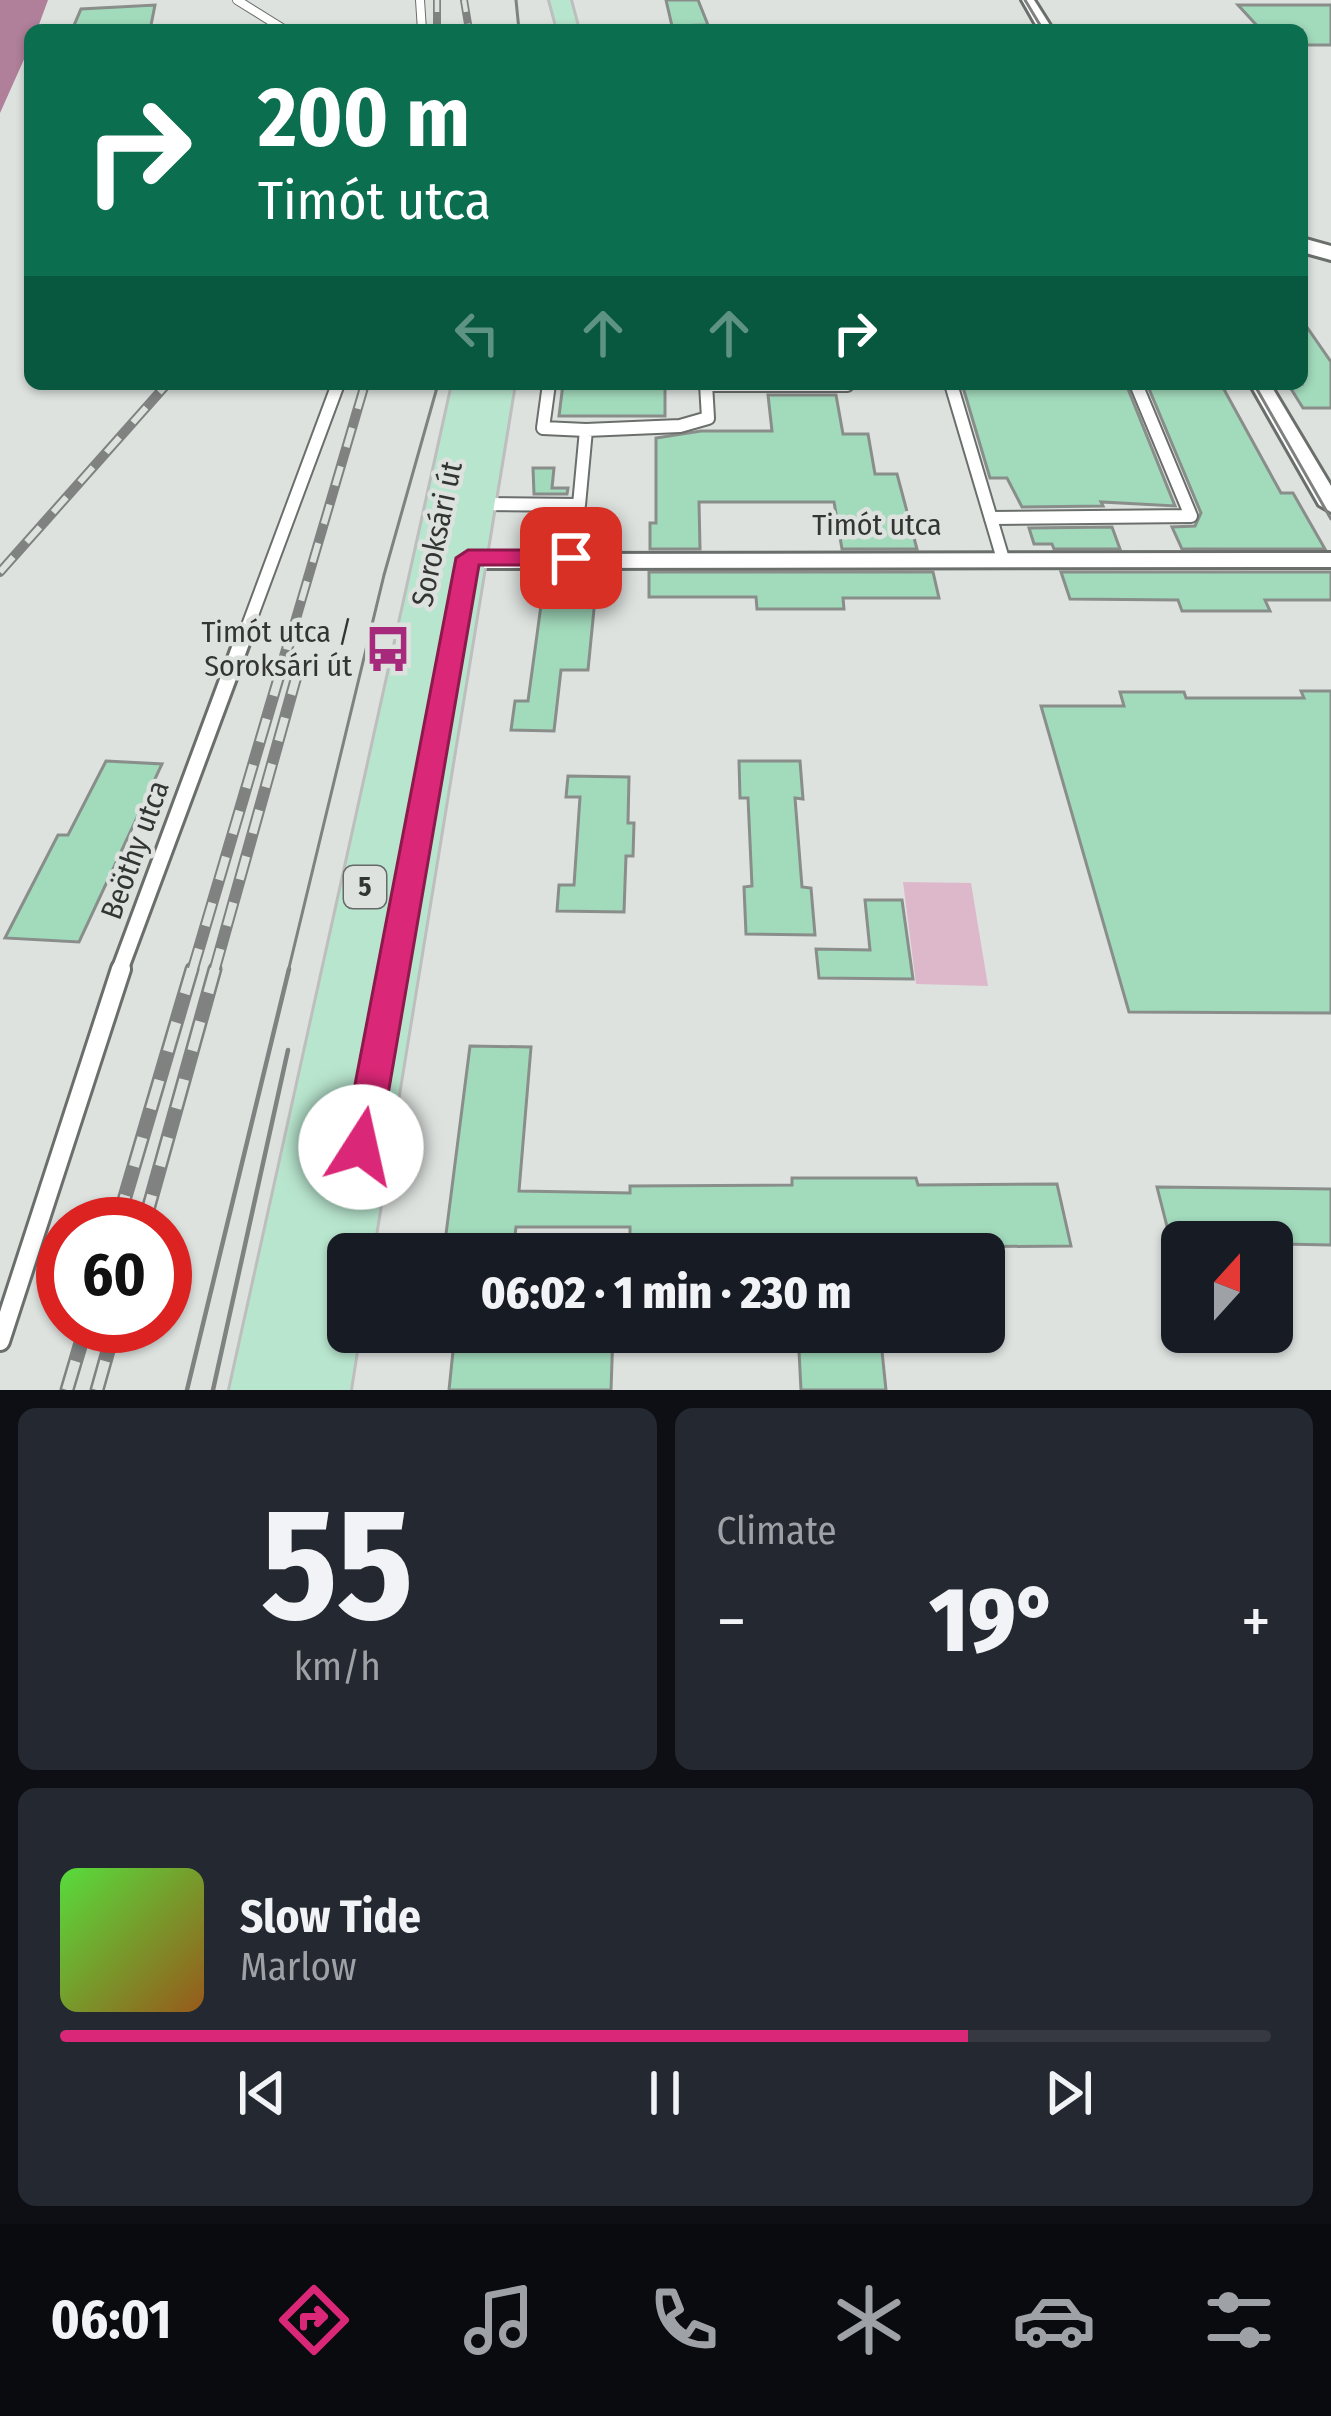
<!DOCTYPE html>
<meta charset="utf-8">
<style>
body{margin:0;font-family:"Fira Sans Condensed",sans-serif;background:#242831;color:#f1f3f6;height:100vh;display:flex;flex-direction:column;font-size:45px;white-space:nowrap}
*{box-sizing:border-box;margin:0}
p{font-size:39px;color:#9ea1a6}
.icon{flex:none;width:66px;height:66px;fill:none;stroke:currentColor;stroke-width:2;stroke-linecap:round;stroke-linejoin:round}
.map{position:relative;height:1390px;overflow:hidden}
.sheet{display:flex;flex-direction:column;gap:18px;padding:18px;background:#0d0f14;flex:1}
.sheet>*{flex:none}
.guide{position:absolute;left:24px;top:24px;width:1284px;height:366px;border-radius:18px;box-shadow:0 3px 9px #0004;background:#0b6e4f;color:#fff;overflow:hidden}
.needle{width:78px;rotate:21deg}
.fabs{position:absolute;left:1161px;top:1221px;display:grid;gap:24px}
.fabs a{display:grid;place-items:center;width:132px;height:132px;border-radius:18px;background:#171b24;box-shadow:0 3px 9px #0004;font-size:60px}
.speed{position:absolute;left:36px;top:1197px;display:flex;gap:24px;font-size:60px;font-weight:700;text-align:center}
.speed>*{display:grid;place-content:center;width:156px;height:156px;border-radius:50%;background:#171b24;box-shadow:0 3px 9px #0004;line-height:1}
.speed .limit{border:18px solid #d22;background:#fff;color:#111}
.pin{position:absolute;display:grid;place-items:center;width:102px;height:102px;color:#fff;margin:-51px;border-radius:24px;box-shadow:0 6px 18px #0006}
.me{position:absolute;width:132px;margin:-66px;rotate:10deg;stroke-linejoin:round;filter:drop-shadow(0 0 9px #0008)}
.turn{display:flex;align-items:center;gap:42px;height:252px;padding:0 36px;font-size:54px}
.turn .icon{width:156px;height:156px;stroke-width:2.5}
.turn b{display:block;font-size:84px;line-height:102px}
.lanes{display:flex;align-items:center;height:114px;padding:0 36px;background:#0003;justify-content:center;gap:60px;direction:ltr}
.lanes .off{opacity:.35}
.big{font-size:90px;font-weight:800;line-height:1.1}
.sheet .widget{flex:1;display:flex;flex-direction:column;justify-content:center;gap:18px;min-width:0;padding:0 42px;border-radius:18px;background:#242831}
.sheet .dial{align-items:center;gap:0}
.dial b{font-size:156px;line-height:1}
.song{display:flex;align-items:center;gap:36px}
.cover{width:144px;height:144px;border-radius:18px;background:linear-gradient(135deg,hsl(110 70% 55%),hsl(30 70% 35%))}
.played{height:12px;border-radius:6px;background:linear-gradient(90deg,#db2777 75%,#363941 75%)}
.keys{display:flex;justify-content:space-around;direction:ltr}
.heat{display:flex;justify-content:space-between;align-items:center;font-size:66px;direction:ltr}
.sheet .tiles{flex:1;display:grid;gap:18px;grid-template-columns:1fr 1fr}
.widget:last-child{grid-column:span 2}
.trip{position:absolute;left:327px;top:1233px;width:678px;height:120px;border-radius:18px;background:#171b24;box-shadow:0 3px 9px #0004;font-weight:800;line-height:120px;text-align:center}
.menu{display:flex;height:192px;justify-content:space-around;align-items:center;background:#090b0e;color:#9ea1a6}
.menu .icon{width:84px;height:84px}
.menu .on{color:#db2777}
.menu b{font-size:54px;color:#f1f3f6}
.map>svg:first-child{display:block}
</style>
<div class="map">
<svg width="1331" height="1390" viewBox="0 0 1331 1390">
<rect width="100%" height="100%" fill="#dde2df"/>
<path fill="#ddb8cb" d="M903,882L971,883L988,986L916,984Z"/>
<path fill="#b07f9a" d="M0,0H48L37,30H30V46L0,113Z"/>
<g fill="#a2dabc" stroke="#898e8b" stroke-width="3">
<path d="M666,0H698L708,25L672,26Z"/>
<path d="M155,5L150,30H72L81,9Z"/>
<path d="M1238,5H1331V45H1302V30H1261Z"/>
<path d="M1302,320L1331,362V408H1303L1288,384H1302Z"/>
<path d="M563,384H665V416H559Z"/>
<path d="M962,384H1126L1175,506L1101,502L1103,506L1022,507L1007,478H990Z"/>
<path d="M1147,384H1221L1281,493H1293L1325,549H1182L1172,527L1195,526L1201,513Z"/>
<path d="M768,395H836L843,434H868L875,474H897L917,549H842L834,502H699L700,549H650V523H656V438L701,431H772Z"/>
<path d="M533,468H554L552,488H568L567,494H534Z"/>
<path d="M532,515H573L571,538H529Z"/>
<path d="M1112,527L1120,549H1054L1052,544H1034L1029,528Z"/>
<path d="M649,572H933L939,598H843L844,609H757L756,597H649Z"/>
<path d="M1061,572H1331V600H1265L1270,611H1182L1178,600L1070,599Z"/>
<path d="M542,598L595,599L588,670H561L554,731L511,730L515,701H528Z"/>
<path d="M1301,691H1331V1013L1129,1012L1041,706H1124L1120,692H1184L1186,698H1304Z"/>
<path d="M106,761L162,764L79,942L5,938L58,835H68Z"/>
<path d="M739,761H800L803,799L795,798L802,887L811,888L815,935L746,934L744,887L752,886L748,798H740Z"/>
<path d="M568,776L629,777L628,823H634L633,856H626L624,912L557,911L559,885H574L580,797H566Z"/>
<path d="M865,900H902L913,979L819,978L816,949L870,950Z"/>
<path d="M470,1046L531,1047L519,1191L630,1193V1186L792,1185V1178H916L918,1185L1057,1184L1071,1246L928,1247L929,1254H794V1248L630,1249V1227H516L514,1243L445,1242Z"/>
<path d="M1157,1187L1331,1189V1245L1171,1242Z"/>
<path d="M455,1332H613L611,1390H449Z"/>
<path d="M798,1332H880L886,1390H801Z"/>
</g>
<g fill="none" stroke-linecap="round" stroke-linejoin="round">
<defs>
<g id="service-far3">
<path d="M237,0L285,30"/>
<path d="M420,0L422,30"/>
</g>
<g id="service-far2">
<path d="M549,384L543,428L586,430"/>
<path d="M951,384L1003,559"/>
<path d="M706,385H847"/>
<path d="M477,504L579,505L586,430L680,426L708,418L706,384"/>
<path d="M991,518L1191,516L1136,384"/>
<path d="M243,639L338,384"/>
</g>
<path id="service-far1" d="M119,972L244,636"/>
<path id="service" d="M0,1341L121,969"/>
<g id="minor">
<path d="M1022,0H1034L1053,30H1039Z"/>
<path d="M1250,384H1270L1331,486V512L1319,505Z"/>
<path d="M1331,553V567L454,568L442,561L454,554Z"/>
</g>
<path id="tertiary" d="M1302,238L1331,246V260L1302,252Z"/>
<g id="primary">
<path d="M550,0H570L578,30H558Z"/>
<path d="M453,384H514L372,1254H348V1332H359L350,1390H230Z"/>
</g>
</defs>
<use href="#service-far3" stroke="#6b6f6c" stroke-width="10"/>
<use href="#service-far2" stroke="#6b6f6c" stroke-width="16"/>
<use href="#service-far1" stroke="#6b6f6c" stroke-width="21"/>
<use href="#service" stroke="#6b6f6c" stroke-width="24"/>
<use href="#minor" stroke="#6b6f6c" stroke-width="6"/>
<use href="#tertiary" stroke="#6b6f6c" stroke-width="6"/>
<use href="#primary" stroke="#bebebe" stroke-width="6"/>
<use href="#service-far3" stroke="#fff" stroke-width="8"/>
<use href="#service-far2" stroke="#fff" stroke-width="12"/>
<use href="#service-far1" stroke="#fff" stroke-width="15"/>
<use href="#service" stroke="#fff" stroke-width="18"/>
<use href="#minor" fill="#fff" fill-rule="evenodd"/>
<use href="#tertiary" fill="#fff" fill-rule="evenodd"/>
<use href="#primary" fill="#b8e5ce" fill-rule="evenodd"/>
<g stroke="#7f8280" stroke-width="3">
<path d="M516,0L519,30"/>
<path d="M1025,0L1043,30"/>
<path d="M1254,384L1331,519"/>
<path d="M288,972L384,575L438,384"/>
</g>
<g stroke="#7f8280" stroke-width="4.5">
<path d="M187,1390L289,969"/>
<path d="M213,1390L288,1050"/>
</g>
<defs>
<g id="rail-far3">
<path d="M437,0V30"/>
<path d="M464,0L469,30"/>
</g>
<g id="rail-far2">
<path d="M0,572L167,384"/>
<path d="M290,639L365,384"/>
</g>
<g id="rail-far1">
<path d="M192,972L291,636"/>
<path d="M214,972L296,678"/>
</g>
<g id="rail">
<path d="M117,1224L192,969"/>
<path d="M144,1224L215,969"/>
<path d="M67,1390L86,1326"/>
<path d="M97,1390L115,1326"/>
</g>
</defs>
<use href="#rail-far3" stroke="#7f8280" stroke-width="8"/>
<use href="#rail-far2" stroke="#7f8280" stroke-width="10"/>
<use href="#rail-far1" stroke="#7f8280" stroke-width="12"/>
<use href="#rail" stroke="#7f8280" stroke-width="15"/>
<use href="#rail-far3" stroke="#dde2df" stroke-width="4.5" stroke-dasharray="12" stroke-linecap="butt"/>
<use href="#rail-far2" stroke="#dde2df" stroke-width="6" stroke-dasharray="20" stroke-linecap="butt"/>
<use href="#rail-far1" stroke="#dde2df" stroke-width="8" stroke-dasharray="24" stroke-linecap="butt"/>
<use href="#rail" stroke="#dde2df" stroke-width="10" stroke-dasharray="30" stroke-linecap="butt"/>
</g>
<path fill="#db2777" stroke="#8e194d" stroke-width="3" d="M468,550H571L583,558L571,565H479L379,1147L374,1158L361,1163L348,1158L343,1147L456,558Z"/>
<defs>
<symbol id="bus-bare" viewBox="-9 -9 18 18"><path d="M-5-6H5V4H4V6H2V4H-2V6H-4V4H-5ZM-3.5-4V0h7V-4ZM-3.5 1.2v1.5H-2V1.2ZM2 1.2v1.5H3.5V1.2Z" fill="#a6297b" stroke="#dde2df" stroke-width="2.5" paint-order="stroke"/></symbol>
</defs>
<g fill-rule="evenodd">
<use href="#bus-bare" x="355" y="616" width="66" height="66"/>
</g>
<g text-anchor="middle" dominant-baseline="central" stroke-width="9" stroke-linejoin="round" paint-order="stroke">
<rect fill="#dde2df" stroke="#666967" stroke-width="3" x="344" y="866" width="42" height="42" rx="9"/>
<g font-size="27" font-weight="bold" fill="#333534">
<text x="365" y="887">5</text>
</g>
<g font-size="30" fill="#333534" stroke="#dde2df">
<text x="877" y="525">Timót utca</text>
<text transform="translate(437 534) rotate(-78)">Soroksári út</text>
<text transform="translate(135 850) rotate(-70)">Beöthy utca</text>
</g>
<g font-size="30" fill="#333534" stroke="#dde2df" text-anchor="end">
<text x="352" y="632">Timót utca /<tspan x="352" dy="34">Soroksári út</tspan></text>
</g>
</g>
</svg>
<div class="fabs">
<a><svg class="needle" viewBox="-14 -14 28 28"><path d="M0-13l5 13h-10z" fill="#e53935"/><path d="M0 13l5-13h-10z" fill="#9ea1a6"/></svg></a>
</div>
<div class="speed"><div class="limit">60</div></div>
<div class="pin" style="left:571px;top:558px;background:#d93025"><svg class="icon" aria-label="arrive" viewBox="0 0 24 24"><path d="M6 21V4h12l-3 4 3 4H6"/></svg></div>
<svg class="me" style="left:361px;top:1147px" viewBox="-20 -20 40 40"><circle r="19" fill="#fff"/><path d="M0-13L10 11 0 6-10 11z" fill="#db2777"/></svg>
<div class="trip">06:02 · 1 min · 230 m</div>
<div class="guide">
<div class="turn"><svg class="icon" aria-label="right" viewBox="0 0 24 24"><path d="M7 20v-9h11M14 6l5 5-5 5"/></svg><div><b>200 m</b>Timót utca</div></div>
<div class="lanes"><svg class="icon off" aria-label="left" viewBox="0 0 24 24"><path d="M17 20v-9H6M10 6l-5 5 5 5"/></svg><svg class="icon off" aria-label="ahead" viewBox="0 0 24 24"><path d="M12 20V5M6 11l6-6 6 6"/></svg><svg class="icon off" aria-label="ahead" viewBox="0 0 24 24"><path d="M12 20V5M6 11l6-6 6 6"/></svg><svg class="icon" aria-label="right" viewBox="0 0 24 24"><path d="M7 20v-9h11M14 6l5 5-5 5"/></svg></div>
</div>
</div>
<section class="sheet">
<div class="tiles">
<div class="widget dial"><b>55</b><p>km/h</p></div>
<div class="widget"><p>Climate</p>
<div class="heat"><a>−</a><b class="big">19°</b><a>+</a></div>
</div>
<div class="widget">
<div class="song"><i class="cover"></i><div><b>Slow Tide</b><p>Marlow</p></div></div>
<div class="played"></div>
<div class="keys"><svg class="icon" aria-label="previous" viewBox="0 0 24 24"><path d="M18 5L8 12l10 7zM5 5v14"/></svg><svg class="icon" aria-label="pause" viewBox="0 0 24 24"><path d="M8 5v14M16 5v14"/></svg><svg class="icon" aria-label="next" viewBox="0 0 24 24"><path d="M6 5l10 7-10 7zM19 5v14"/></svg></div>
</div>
</div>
</section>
<nav class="menu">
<b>06:01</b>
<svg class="icon on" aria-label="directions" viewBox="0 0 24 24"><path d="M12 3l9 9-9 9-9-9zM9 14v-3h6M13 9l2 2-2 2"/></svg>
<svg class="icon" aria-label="music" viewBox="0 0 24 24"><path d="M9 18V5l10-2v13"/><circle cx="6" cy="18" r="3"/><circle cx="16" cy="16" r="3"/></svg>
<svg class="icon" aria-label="phone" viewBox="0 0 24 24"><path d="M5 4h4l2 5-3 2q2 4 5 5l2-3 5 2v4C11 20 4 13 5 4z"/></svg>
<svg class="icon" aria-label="climate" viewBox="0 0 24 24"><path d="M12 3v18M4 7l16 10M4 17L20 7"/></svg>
<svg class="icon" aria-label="car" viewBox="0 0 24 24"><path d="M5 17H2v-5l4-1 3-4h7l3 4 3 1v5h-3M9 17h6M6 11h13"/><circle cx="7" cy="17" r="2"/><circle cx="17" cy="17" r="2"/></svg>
<svg class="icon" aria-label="filters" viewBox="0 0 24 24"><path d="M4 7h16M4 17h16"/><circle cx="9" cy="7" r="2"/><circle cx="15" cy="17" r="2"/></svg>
</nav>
